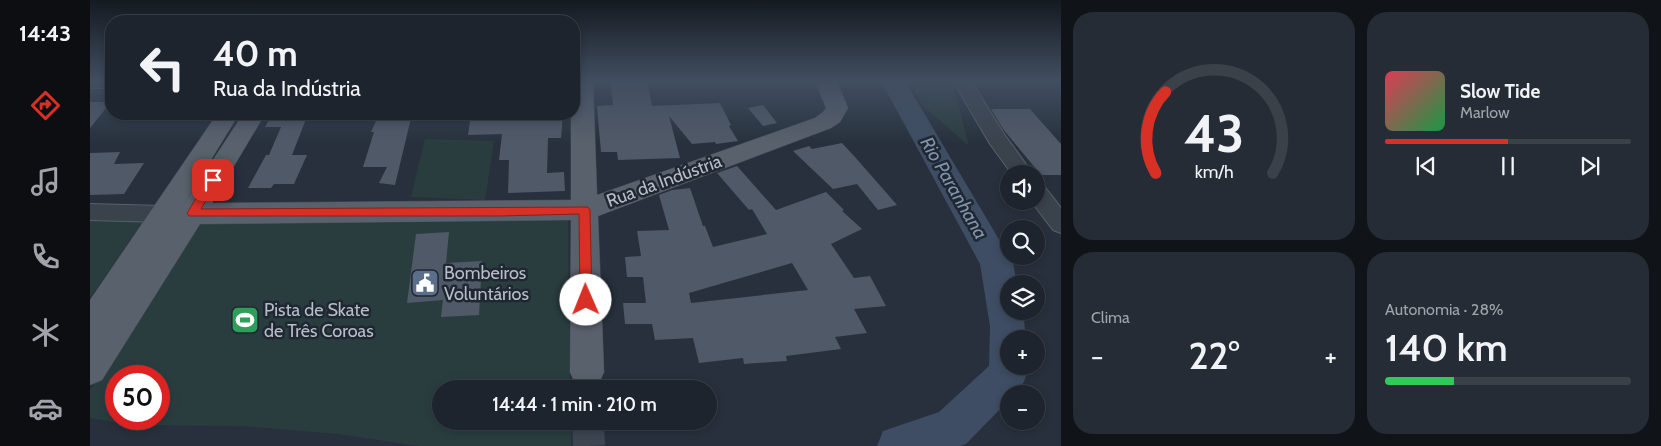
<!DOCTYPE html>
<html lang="pt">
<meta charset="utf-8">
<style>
body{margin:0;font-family:Cabin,sans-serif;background:#252c35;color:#f1f3f6;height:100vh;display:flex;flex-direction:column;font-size:19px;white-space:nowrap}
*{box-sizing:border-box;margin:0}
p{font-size:16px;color:#a0a4aa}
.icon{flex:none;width:28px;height:28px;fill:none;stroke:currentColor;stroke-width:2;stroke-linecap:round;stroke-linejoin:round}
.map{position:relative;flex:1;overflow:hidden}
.panel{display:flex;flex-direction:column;gap:12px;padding:12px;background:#101419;width:600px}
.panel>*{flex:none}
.hud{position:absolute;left:15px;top:15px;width:475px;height:105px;border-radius:20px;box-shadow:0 2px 8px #0003,0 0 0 1px #3b4149;background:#1d242d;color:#f1f3f6;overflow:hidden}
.controls{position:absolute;left:910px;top:165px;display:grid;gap:10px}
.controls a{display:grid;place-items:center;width:45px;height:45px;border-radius:50%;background:#1d242d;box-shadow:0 2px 8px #0003,0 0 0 1px #3b4149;font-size:25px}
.speed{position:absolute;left:15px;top:365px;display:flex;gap:10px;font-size:25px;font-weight:700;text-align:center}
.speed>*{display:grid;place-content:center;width:65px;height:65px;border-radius:50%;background:#1d242d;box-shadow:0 2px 8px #0003,0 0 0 1px #3b4149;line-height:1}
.speed .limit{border:8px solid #d22;background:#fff;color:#111}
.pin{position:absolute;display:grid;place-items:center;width:42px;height:42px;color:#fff;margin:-21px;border-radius:10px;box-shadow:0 2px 8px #0006}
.me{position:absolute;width:55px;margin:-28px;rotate:359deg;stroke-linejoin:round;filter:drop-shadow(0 0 4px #0008)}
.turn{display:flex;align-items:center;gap:18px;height:105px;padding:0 25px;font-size:22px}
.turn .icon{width:65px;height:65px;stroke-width:2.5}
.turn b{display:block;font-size:35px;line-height:42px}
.big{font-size:38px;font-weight:600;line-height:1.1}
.panel .widget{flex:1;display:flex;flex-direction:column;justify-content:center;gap:8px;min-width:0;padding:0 18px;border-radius:20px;background:#252c35}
.panel .dial{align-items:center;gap:0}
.dial svg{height:130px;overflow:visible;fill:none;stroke:#3b4149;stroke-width:7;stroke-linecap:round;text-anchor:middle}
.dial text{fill:#f1f3f6;stroke:none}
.song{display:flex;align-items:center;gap:15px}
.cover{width:60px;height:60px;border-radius:8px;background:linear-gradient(135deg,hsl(350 70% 55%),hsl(140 70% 35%))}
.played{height:5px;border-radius:2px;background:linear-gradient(90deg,#d93025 50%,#3b4149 50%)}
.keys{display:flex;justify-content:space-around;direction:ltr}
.heat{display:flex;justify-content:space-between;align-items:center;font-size:28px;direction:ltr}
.charge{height:8px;border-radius:4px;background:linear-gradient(90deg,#34c759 28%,#3b4149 0)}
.panel .tiles{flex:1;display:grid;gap:12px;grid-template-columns:repeat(2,1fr)}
.trip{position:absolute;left:342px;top:380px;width:285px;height:50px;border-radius:25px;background:#1d242d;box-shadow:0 2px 8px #0003,0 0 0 1px #3b4149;font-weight:600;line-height:50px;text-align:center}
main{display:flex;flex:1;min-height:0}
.menu{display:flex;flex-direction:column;width:90px;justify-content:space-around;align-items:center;background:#0c0e12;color:#a0a4aa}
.menu .icon{width:35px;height:35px}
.menu .active{color:#d93025}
.menu b{font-size:22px;color:#f1f3f6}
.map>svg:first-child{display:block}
</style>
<main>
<nav class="menu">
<b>14:43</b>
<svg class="icon active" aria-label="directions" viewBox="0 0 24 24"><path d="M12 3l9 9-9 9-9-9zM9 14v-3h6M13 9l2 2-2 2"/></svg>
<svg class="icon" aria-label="music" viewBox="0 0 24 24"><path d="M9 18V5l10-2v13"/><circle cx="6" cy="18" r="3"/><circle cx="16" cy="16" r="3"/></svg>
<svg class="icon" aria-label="phone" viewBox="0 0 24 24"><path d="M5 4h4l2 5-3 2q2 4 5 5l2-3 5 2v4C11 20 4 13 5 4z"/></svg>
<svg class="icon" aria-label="climate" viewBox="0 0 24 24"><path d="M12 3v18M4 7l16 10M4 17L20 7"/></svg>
<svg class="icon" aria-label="car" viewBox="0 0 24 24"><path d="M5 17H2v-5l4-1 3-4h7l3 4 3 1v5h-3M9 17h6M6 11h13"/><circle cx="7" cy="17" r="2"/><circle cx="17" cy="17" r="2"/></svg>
</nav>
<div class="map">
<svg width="971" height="446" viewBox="0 0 971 446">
<rect width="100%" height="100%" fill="#27303c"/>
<g fill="#2a3d3e" fill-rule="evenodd">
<path d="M820,81H862L879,146L831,104Z"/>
<path d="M335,139L404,141L395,200L321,197Z"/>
<path d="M0,219L54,220L0,298Z"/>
<path d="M108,220L478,221L480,389H351V421H481V446H329L248,434L151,426L42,425L0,418V390ZM26,376H69V419H26Z"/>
</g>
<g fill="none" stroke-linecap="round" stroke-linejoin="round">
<path fill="#3e4d63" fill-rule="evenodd" d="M791,81H815L923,263L927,284H919V311H933L936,339H919V366H937C937,378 933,386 925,394H919V400L876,444L870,446H787L793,431L849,412L899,366L900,326L890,264Z"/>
</g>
<g fill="#505967" fill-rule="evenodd">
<path d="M520,81H557L562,106L630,103L641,125L639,126L648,141L626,144L625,142L602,144L579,116L590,158L528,160L527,152H511L507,106L523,105Z"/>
<path d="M0,102H21L0,128Z"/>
<path d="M673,105L687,123L673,126L658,108Z"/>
<path d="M901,109H940L971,144V175H951L913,129Z"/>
<path d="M182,114H218L202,155H217L204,184H184L181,188H158L176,155H179L191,127H175Z"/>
<path d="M289,114H322L305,185L289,183L297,167H273L284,132H281Z"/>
<path d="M381,114H473L471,138H458L457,173L474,172L475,191L418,193L419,160H409L412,134L378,135Z"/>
<path d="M752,143L765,157L807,205L788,210L767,184L743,189L703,151L719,146L722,149Z"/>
<path d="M30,152L24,164L54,163L34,194L0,195V153Z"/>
<path d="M647,166L686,210L736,192L754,210L752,211L772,229L741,244L764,278L780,276L796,306L764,309L777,333L745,337L751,349L696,356L697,361L654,364L653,358L609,363L603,338L565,340L562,324H535L533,303H556L553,277H537L535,257L551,256L547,231L579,230L569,195L582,190L600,188L613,226H615L623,247L677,234L662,209L659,210L627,173ZM702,263L718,290L601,303L599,293Z"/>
<path d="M359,232L356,263L392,261L389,315L351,317L353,300L317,303L326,234Z"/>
</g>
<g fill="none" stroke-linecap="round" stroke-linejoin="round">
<path stroke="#3d4551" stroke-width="32" stroke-dasharray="32 16" stroke-linecap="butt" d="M498,421L499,446"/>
<defs>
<g id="minor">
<rect x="0" y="81" width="21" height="7"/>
<path d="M863,81H881L914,134L943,174H922L900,144Z"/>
<path d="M946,184L954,186L971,208V233L963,230L941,201H946Z"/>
<path d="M0,204L72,206L80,208L83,214L80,220L72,222L0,220Z"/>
</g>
<path id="major" d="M484,81H503L507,195L725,118L733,112L736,108L725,81H747L758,108L750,122L741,128L508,216L514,372L509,383L497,388L485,383L480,372L481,220L110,224L12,380L0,385V300L127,114H149L94,204L153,114H175L122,203L481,200V114H484Z"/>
</defs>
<use href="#minor" stroke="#58606a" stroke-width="2"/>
<use href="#major" stroke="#444b56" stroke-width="1"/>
<use href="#minor" fill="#3a424c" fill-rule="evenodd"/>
<use href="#major" fill="#59616c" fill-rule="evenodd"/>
</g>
<linearGradient id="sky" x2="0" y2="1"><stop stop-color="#151a21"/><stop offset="0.56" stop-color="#414e61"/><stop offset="1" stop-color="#414e61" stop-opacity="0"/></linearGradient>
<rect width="971" height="144" fill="url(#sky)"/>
<path fill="#d93025" stroke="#8d1f18" d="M123,176L128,180L111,209L498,207L500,210L502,300L500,304L496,305L492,304L490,300L489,214L410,216H99L97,213L99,210L119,177Z"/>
<defs>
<symbol id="civic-square" viewBox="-11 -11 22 22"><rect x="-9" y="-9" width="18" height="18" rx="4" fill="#5c6f8a" stroke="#1f2732"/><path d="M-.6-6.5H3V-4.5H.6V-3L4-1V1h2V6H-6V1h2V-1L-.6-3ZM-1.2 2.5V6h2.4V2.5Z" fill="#fff"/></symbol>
<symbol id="stadium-square" viewBox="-11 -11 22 22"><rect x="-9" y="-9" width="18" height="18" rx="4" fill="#2e9e5b" stroke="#1f2732"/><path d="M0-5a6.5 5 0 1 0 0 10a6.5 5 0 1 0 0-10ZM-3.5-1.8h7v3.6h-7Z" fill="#fff"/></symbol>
</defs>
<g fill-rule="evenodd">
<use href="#civic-square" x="319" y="267" width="32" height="32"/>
<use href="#stadium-square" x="139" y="304" width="32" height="32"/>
</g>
<g text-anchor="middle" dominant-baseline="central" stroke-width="5" stroke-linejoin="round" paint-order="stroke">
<g font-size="18" fill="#b7bdc7" stroke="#1f2732">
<text transform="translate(574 181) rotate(-20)">Rua da Indústria</text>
</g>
<g font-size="18" fill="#b7bdc7" stroke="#1f2732" text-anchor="start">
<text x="354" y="273">Bombeiros<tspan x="354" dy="21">Voluntários</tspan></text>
<text x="174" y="310">Pista de Skate<tspan x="174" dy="21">de Três Coroas</tspan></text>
</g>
<g font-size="19" font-style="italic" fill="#8193ac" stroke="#1f2732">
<text transform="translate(864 188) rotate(60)">Rio Paranhana</text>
</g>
</g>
</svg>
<div class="controls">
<a><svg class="icon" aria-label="sound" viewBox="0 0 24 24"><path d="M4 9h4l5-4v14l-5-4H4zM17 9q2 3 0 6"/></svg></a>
<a><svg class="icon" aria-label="search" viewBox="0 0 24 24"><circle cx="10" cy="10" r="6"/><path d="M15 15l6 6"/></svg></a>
<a><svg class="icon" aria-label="layers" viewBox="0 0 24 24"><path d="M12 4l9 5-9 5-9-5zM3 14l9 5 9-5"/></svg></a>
<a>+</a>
<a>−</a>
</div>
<div class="speed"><div class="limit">50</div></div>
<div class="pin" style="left:123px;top:180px;background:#d93025"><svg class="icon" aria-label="arrive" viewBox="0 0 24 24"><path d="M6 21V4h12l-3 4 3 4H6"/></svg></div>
<svg class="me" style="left:496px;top:300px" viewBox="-20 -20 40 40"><circle r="19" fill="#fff"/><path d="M0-13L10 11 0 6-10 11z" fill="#d93025"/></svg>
<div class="trip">14:44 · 1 min · 210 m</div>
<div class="hud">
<div class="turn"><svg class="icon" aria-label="left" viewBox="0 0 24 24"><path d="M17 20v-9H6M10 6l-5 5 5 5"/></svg><div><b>40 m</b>Rua da Indústria</div></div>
</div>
</div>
<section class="panel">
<div class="tiles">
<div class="widget dial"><svg viewBox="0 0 100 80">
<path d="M14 69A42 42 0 1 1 86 69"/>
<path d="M14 69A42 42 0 0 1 20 19" stroke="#d93025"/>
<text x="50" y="56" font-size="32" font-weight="700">43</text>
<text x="50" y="72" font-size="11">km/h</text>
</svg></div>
<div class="widget">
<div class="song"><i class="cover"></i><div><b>Slow Tide</b><p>Marlow</p></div></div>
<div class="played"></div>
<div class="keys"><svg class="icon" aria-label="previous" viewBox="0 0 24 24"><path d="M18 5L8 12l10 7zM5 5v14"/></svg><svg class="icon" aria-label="pause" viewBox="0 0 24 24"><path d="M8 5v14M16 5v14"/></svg><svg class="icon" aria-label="next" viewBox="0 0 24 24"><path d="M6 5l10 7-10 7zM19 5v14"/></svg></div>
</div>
<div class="widget"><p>Clima</p>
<div class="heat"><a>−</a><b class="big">22°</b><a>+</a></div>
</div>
<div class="widget"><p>Autonomia · 28%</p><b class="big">140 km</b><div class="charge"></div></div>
</div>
</section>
</main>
